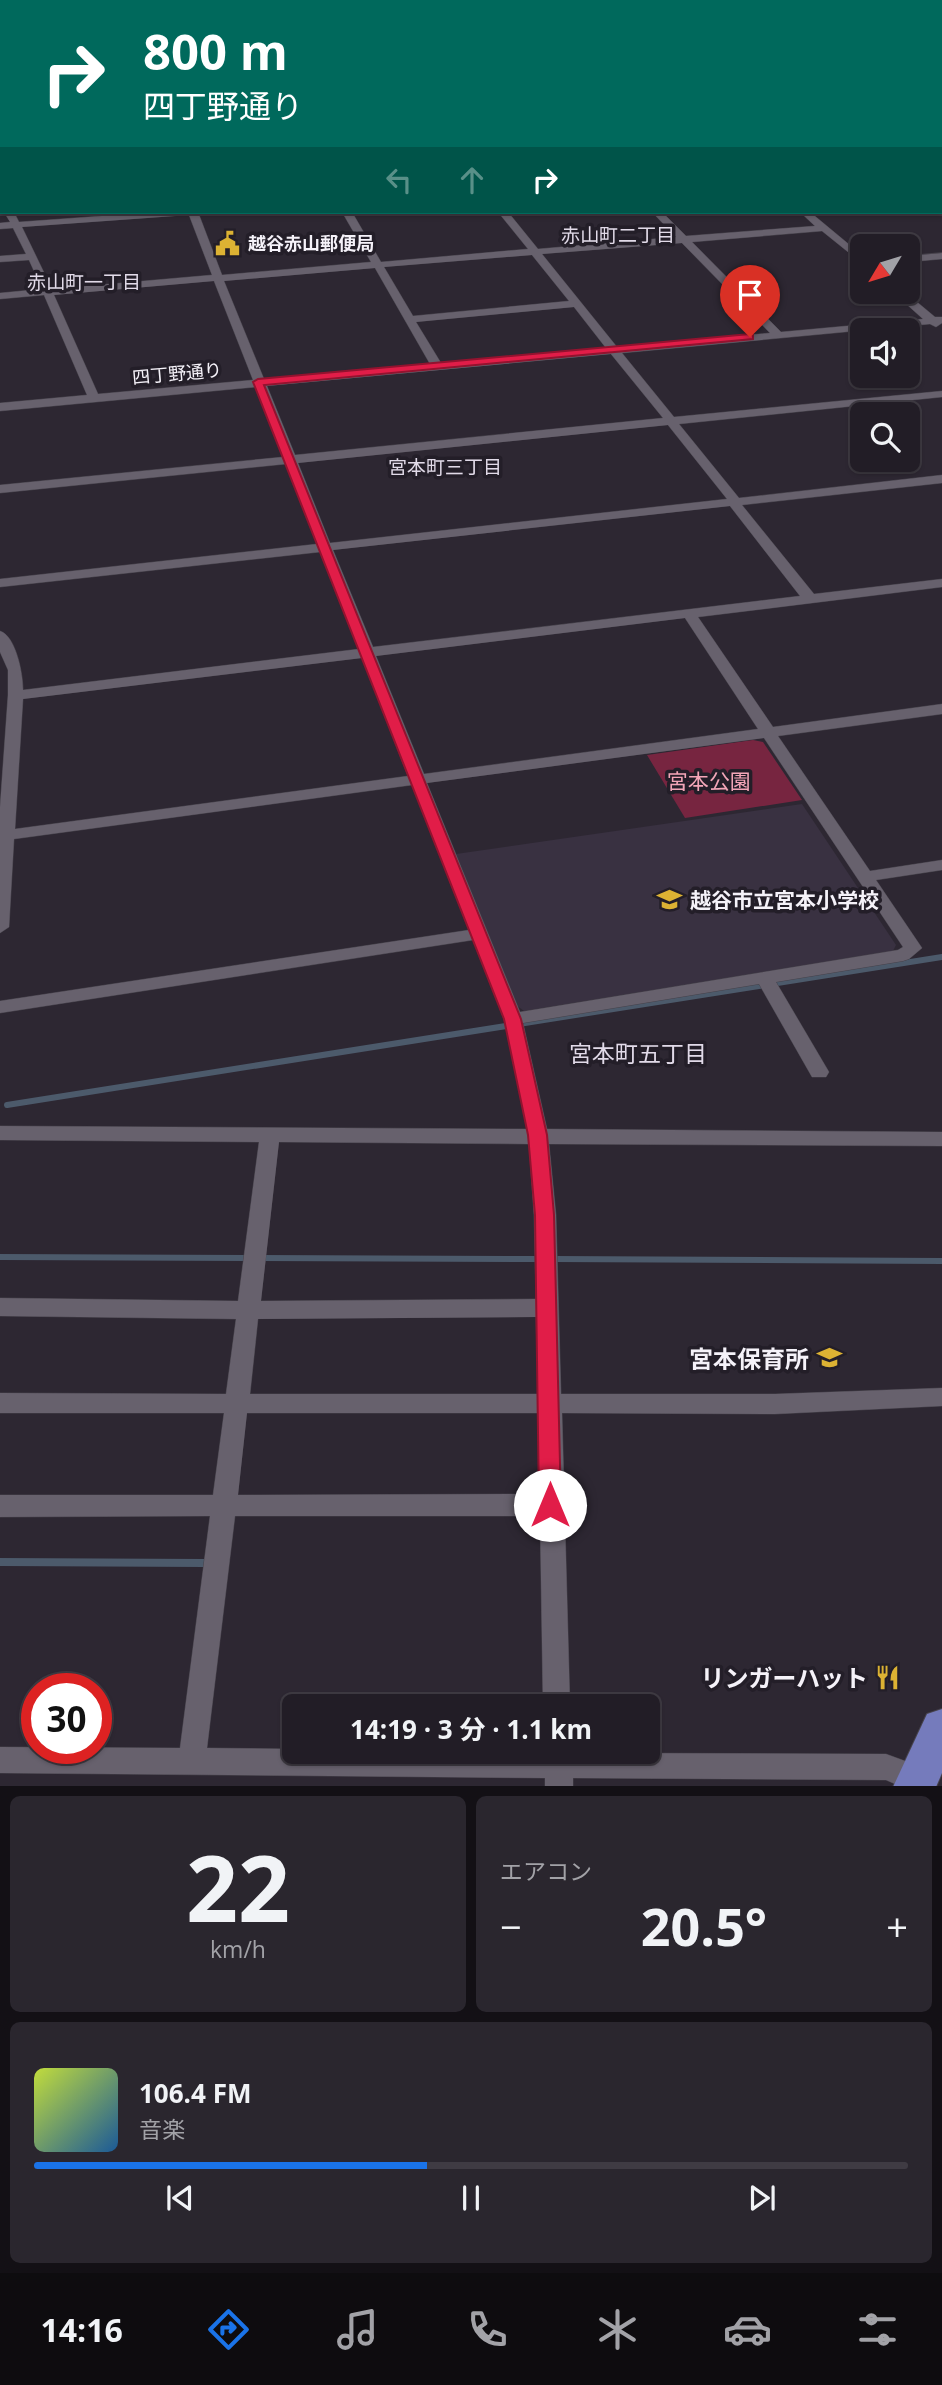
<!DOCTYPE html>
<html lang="ja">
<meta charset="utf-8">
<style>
body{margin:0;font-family:"Open Sans","Noto Sans JP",sans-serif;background:#2a262e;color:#f1f3f6;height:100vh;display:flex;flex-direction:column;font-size:26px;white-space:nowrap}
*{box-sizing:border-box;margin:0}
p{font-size:23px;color:#a2a2a7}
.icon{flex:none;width:38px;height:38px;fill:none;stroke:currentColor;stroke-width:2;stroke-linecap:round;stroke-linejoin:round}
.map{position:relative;height:1786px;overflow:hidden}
.panel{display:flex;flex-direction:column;gap:10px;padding:10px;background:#131015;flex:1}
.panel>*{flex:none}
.banner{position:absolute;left:0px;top:0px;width:943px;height:214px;box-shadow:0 2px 5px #0004,0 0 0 2px #3f3b43;background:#00695c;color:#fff;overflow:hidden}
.needle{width:46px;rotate:232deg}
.controls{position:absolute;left:850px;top:234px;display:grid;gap:14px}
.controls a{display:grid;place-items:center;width:70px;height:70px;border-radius:10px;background:#221d26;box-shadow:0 2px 5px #0004,0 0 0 2px #3f3b43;font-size:35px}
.speed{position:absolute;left:21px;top:1673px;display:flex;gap:14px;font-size:35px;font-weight:700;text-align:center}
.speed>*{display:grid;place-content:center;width:91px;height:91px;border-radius:50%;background:#221d26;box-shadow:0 2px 5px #0004,0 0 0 2px #3f3b43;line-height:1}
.speed .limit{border:10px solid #d22;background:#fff;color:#111}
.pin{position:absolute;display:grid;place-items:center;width:60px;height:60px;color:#fff;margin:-72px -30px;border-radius:50% 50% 50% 0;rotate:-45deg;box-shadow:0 0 7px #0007}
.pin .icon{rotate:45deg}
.me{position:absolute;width:77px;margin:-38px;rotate:0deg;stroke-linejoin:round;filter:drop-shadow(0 0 5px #0008)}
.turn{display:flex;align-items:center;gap:24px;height:147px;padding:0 28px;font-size:32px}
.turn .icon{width:91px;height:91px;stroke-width:2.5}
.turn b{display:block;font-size:49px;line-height:60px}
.lanes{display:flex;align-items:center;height:66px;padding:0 28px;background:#0003;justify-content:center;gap:35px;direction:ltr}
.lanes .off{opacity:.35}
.big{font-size:52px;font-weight:700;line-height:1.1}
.panel .card{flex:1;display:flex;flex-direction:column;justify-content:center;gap:10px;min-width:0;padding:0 24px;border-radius:10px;background:#2a262e}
.panel .dial{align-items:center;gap:0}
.dial b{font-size:91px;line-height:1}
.song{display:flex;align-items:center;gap:21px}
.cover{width:84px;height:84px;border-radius:10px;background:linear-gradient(135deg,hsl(70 70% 55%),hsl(210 70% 35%))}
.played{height:7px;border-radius:4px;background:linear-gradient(90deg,#1a73e8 45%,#3f3b43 45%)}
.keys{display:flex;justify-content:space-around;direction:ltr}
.heat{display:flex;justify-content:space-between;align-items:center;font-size:38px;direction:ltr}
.panel .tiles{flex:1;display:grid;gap:10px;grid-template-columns:1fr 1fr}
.card:last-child{grid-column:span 2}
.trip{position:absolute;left:282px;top:1694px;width:378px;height:70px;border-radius:10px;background:#221d26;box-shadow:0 2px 5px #0004,0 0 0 2px #3f3b43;font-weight:700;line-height:70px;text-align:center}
.menu{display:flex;height:112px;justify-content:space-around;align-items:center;background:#0e0c0f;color:#a2a2a7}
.menu .icon{width:49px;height:49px}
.menu .current{color:#1a73e8}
.menu b{font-size:32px;color:#f1f3f6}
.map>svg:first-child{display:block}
</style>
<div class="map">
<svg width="942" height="1787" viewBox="0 0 942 1787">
<rect width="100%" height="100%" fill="#2d2732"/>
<path fill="#393141" d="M802,804L896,945L893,951L524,1011L516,1005L456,854Z"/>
<path fill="#772540" d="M753,740L763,742L802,800L685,818L647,755Z"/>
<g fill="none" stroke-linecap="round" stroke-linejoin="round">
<g stroke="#4c5a6b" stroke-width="6">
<path d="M7,1105L942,957"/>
<path d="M0,1257L249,1258"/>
<path d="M259,1258L539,1259"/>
<path d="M553,1259L942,1261"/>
</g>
<path stroke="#4c5a6b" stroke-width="8" d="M0,1562L205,1563"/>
<defs>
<g id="minor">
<path d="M71,0H79L70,2Z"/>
<path d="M283,0H293L281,2Z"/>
<path d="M314,0H324L312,2Z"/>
<path d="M419,0H425L426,2H419Z"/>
<path d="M475,0H481L482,2H475Z"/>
<path d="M528,0H534L535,2H528Z"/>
<path d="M568,0H574L575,2H568Z"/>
<path d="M609,0H615L616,2H609Z"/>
<path d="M650,0H656L657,2H650Z"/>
<path d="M745,0H808L742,2Z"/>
<path d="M893,0H900L901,2H894Z"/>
<rect x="0" y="28" width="2" height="4"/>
<path d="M0,68H2L0,73Z"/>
<path d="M0,90H2L0,95Z"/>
<path d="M0,113H2L0,118Z"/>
<path d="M2,145V151L0,152V146Z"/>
<rect x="0" y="169" width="2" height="6"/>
<rect x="0" y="187" width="2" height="6"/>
<path d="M4,212H14L19,222L157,212H198L222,275L371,262L342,212H352L381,262L528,249L498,212H508L538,249L676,237L652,212H662L686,236L815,226L800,212H810L863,256V264L822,231L692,242L781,332L923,319L893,292H905L935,317H942V323L936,327L930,324L622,353L674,417L942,391V397L679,424L739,498L942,475V483L742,505L814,594L942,579V587L698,617L773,727L942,704V714L778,736L870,871L942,860V870L876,880L922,948L909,959L903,961L776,982L829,1072L826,1077H812L759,984L523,1023L547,1129L942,1132V1146L549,1144L556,1215L561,1394H775L942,1388V1406L775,1414L562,1413L570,1706H543L540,1516H235L207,1748L294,1749V1752L886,1754L927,1769L931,1779L928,1787H902L886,1780L573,1778V1787H545V1778L0,1773V1747L180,1748L210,1516L0,1517V1495H213L224,1413H0V1393L226,1394L236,1319L0,1316V1298L238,1301L259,1142L0,1140V1126L527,1129L504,1019L473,940L0,1013V1001L469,930L412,785L14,839L9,927L0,933V807L8,695V670L0,652V631C16,636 23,674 23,690L359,649L320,552L0,587V579L317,544L286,464L0,493V485L283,457L256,387L0,411V403L87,395L44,295L0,299V293L42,289L29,260L0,262V256L26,254L13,228L0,229V223L10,222ZM189,215L212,275L52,289L22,227ZM682,243L770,333L617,347L542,254ZM532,255L569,301L413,316L384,267ZM375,268L430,364L264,379L224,281ZM214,281L253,380L98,394L54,295ZM574,307L606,348L441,363L416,322ZM611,354L663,418L295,455L267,386ZM668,425L727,499L330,543L298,463ZM730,506L800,596L373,647L333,550ZM685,618L758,729L424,774L376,656ZM362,658L408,776L15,829L23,699ZM764,738L903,947L898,950L520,1012L427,783ZM279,1142L529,1144L534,1215L536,1299L261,1301ZM536,1317L538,1394H250L258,1319ZM247,1413H538L540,1494L238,1495Z"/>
<path d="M942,253V259L908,262V256Z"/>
</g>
<path id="highway" d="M942,1709V1773L936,1787H893L927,1714Z"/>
</defs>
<use href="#minor" stroke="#46424b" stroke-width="1"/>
<use href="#highway" stroke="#46424b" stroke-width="2"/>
<use href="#minor" fill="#67616d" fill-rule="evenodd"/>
<use href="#highway" fill="#757bbc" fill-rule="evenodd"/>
<path stroke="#aaa6ae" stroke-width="2.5" stroke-dasharray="4.5 2.5" stroke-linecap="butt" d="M292,2L298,0"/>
</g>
<path fill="#e11d48" stroke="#92132f" stroke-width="2" d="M750,334L753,335V339L264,385L521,1019L547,1135L554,1215L561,1505L558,1512L550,1515L542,1512L539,1505L535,1215L528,1135L504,1019L253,382L258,379Z"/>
<defs>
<symbol id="civic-bare" viewBox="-9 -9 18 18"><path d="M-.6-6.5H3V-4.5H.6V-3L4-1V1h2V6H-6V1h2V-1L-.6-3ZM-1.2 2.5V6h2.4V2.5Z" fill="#dcb233" stroke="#231e28" stroke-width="2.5" paint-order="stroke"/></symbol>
<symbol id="school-bare" viewBox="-9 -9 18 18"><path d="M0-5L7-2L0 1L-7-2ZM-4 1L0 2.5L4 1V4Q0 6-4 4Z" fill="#dcb233" stroke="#231e28" stroke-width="2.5" paint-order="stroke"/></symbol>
<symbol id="restaurant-bare" viewBox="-9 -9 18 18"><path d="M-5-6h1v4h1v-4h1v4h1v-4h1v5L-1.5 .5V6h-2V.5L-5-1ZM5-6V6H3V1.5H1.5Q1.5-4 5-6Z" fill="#dcb233" stroke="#231e28" stroke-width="2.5" paint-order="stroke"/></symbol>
</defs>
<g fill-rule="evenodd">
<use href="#civic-bare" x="210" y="226" width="35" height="35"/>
<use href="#school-bare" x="652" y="882" width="35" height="35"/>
<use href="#school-bare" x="812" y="1340" width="35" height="35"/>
<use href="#restaurant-bare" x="870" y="1660" width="35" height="35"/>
</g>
<g text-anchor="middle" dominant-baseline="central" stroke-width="7" stroke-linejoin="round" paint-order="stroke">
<g font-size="18" font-weight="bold" fill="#f5f2f9" stroke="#231e28" text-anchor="start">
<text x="248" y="243">越谷赤山郵便局</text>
</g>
<g font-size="18" fill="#f5f2f9" stroke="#231e28">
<text transform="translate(177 373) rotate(-5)">四丁野通り</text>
</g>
<g font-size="19" fill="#e1dae8" stroke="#231e28">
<text x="618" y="235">赤山町二丁目</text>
<text x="84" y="282">赤山町一丁目</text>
<text x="445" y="467">宮本町三丁目</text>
</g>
<g font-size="21" fill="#f3a6b8" stroke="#231e28">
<text x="709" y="781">宮本公園</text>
</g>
<g font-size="21" font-weight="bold" fill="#f5f2f9" stroke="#231e28" text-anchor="start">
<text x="690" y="900">越谷市立宮本小学校</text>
</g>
<g font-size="23" fill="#e1dae8" stroke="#231e28">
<text x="638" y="1053">宮本町五丁目</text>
</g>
<g font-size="24" font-weight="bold" fill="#f5f2f9" stroke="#231e28" text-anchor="end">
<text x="809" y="1358">宮本保育所</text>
<text x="868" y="1677">リンガーハット</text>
</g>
</g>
</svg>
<div class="controls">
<a><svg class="needle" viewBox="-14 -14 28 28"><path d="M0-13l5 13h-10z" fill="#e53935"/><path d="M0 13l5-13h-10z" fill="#a2a2a7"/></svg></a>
<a><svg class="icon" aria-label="sound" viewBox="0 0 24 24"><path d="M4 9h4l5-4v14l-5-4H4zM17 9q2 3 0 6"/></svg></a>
<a><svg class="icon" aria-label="search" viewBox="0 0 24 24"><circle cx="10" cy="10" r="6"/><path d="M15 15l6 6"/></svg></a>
</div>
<div class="speed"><div class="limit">30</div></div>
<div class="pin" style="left:750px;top:337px;background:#d93025"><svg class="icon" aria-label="arrive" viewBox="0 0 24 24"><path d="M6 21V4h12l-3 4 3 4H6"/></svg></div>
<svg class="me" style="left:550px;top:1505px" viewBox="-20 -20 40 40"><circle r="19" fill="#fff"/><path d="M0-13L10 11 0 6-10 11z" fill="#e11d48"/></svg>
<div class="trip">14:19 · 3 分 · 1.1 km</div>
<div class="banner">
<div class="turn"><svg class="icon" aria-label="right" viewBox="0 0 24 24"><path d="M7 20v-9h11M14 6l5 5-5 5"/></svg><div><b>800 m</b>四丁野通り</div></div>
<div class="lanes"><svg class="icon off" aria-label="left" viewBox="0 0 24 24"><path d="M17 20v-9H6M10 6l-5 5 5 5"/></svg><svg class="icon off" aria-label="ahead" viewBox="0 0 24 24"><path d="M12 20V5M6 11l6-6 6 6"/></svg><svg class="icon" aria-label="right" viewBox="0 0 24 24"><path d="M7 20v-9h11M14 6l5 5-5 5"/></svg></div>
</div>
</div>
<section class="panel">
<div class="tiles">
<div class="card dial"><b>22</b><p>km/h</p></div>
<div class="card"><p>エアコン</p>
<div class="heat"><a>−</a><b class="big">20.5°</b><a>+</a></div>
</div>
<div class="card">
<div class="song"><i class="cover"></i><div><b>106.4 FM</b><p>音楽</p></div></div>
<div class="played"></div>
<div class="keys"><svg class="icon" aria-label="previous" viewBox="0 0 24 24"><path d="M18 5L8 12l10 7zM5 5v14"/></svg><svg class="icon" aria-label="pause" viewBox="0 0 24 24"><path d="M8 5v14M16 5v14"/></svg><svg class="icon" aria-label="next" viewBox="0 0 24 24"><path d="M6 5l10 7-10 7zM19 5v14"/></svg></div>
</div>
</div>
</section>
<nav class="menu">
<b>14:16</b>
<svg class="icon current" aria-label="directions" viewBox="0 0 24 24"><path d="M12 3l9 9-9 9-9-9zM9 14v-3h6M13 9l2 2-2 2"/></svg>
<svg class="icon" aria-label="music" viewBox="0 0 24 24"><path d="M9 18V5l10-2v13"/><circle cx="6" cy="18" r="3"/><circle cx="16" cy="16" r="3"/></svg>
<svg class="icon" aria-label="phone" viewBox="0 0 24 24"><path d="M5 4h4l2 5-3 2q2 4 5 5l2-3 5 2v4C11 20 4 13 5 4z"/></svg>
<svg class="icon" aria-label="climate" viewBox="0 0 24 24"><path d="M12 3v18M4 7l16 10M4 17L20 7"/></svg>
<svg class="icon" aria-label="car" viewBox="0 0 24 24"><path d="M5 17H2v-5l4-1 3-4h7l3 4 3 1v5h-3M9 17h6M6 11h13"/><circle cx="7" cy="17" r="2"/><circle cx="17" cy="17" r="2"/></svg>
<svg class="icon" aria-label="filters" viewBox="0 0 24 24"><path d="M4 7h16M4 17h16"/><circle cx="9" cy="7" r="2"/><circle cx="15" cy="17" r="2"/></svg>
</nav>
